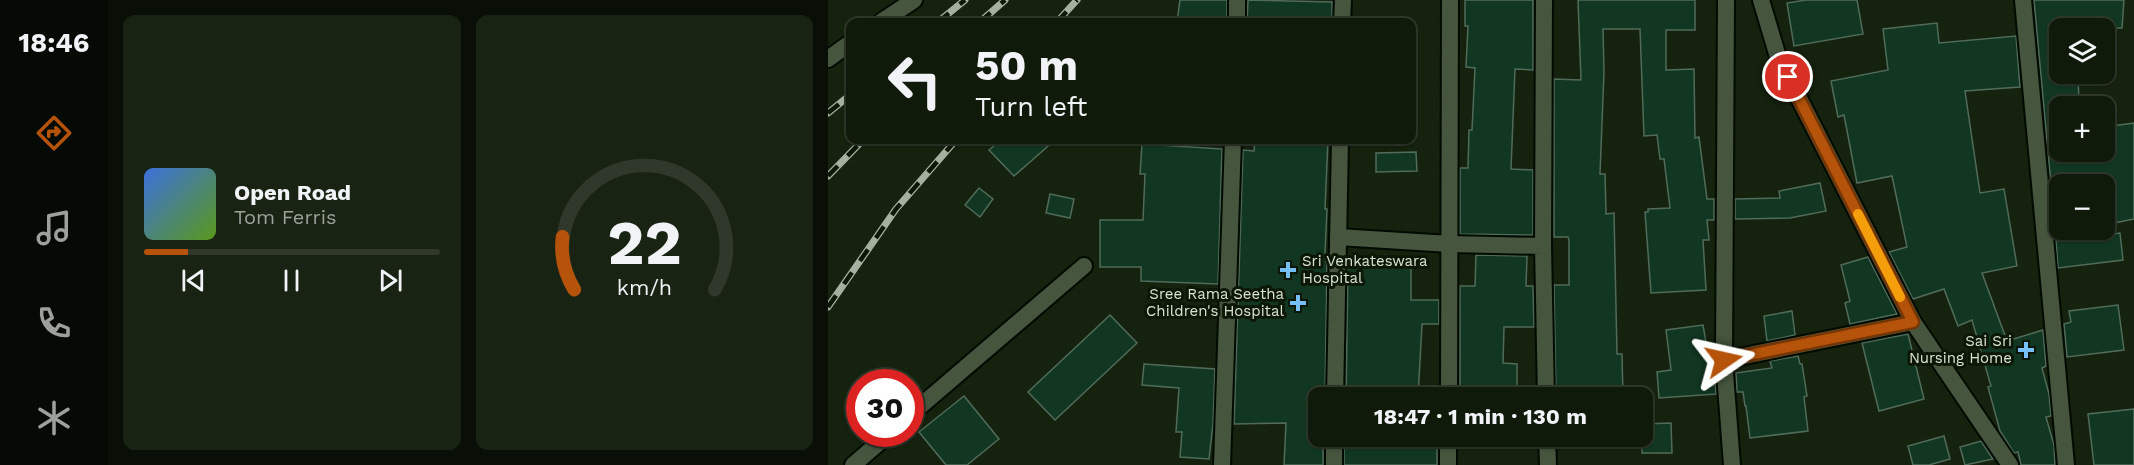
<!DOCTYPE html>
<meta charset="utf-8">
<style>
body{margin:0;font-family:"Work Sans",sans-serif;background:#192313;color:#f1f3f6;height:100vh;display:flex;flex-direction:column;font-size:22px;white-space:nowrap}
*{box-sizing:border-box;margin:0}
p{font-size:20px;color:#9ca19c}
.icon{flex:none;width:33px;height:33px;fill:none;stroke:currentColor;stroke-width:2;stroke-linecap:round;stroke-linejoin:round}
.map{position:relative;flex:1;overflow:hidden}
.sheet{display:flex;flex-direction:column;gap:15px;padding:15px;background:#090e06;width:720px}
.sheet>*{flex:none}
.hud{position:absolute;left:18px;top:18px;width:570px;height:126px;border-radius:12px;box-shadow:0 2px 4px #0004,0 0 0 2px #30382b;background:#101a0a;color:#f1f3f6;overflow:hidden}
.buttons{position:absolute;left:1221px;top:18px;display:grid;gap:12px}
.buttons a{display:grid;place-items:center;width:66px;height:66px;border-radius:12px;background:#101a0a;box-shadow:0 2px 4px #0004,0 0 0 2px #30382b;font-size:30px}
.speed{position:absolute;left:18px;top:369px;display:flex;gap:12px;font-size:30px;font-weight:700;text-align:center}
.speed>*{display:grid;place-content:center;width:78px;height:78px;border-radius:50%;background:#101a0a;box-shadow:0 2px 4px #0004,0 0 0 2px #30382b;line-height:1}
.speed .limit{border:9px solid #d22;background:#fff;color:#111}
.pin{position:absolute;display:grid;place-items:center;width:51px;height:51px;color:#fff;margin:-26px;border:3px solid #fff;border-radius:50%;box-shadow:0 2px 6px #0007}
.me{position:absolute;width:66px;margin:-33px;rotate:79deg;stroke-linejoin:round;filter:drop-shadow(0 0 4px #0008)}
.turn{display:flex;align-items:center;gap:21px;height:126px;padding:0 30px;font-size:27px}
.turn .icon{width:78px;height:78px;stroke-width:2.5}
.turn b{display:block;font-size:42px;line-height:51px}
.sheet .widget{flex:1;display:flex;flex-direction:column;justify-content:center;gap:9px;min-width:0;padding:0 21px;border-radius:12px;background:#192313}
.sheet .dial{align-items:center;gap:0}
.dial svg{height:156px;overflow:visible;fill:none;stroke:#30382b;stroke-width:7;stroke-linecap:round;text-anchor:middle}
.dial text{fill:#f1f3f6;stroke:none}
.song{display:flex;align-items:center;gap:18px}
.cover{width:72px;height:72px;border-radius:9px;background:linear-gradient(135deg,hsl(220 70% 55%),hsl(90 70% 35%))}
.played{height:6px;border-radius:3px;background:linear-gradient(90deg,#b45309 15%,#30382b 15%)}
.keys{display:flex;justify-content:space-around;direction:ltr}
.sheet .tiles{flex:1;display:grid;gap:15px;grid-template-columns:repeat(2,1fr)}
.trip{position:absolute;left:480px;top:387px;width:345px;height:60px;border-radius:12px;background:#101a0a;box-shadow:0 2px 4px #0004,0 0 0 2px #30382b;font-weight:700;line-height:60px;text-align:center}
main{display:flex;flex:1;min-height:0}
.menu{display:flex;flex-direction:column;width:108px;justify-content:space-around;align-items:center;background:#060a04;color:#9ca19c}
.menu .icon{width:42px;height:42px}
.menu .on{color:#b45309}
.menu b{font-size:27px;color:#f1f3f6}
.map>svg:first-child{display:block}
</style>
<main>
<nav class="menu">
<b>18:46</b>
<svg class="icon on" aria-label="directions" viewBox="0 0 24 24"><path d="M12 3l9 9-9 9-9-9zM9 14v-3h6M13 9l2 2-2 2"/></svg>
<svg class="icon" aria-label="music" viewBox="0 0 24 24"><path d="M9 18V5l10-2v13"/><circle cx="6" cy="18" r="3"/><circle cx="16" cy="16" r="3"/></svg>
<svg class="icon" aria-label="phone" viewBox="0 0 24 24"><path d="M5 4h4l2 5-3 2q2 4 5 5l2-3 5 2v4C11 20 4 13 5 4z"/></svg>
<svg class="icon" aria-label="climate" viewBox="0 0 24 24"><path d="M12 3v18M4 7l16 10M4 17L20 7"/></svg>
</nav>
<section class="sheet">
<div class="tiles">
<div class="widget">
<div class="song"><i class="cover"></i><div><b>Open Road</b><p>Tom Ferris</p></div></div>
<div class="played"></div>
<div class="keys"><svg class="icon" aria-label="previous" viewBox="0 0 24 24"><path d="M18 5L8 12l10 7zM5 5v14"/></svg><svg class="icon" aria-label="pause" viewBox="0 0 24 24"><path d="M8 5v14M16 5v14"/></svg><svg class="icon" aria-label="next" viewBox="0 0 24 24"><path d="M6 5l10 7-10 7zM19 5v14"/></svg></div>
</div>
<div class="widget dial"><svg viewBox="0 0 100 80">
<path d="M14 69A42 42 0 1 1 86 69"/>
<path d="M14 69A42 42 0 0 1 8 42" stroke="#b45309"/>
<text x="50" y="56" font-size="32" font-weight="700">22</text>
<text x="50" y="72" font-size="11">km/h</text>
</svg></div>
</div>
</section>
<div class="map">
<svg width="1306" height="465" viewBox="0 0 1306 465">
<rect width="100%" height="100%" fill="#15220e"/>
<g fill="#113722" stroke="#516b5a" stroke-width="1.5">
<path d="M352,0H399V22H349Z"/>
<path d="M420,0L504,2V22H419Z"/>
<path d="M637,0H705V70L687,69L683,169L705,170V235L632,234V168H640L641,130H644L647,68L638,67L640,26H637Z"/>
<path d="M750,0H867V30H838V70L866,69L867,138L871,137L879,199H886V220H879L881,240H875L878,290L823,293L817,212H820V209L842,208L836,159H832L829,135L816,136L812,29H775L776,72L772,174H777L778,214L786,213L789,354H794L795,398H728L726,285H741V240L740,237H726V79L753,80Z"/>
<path d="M978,0H1029L1035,34L966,46L959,3Z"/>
<path d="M1206,0H1296L1294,28H1232V74H1250L1251,104L1232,105V152H1276V127L1306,123V219L1276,225V184H1223Z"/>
<path d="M1109,23L1111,43L1188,36L1192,87L1137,91L1152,193L1176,189L1189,266L1154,273L1179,341L1215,330L1218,366L1214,368L1221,394L1223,416L1218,417L1226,445L1227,465H1193L1190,452L1186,453L1172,431L1160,387L1163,386L1144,320L1130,326L1116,289L1085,299L1061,252L1079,247L1064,176L1029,183L1016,115L1010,117L1003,81L1060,70L1055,29Z"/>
<path d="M173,140H227L186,176L161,150Z"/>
<path d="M427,140H500L497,209H499L497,254L498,262H499L497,398H490V437H495V465H456L458,423L406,424L415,150L426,151Z"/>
<path d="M314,144L394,149L390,284L313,281V267H272V220H315L317,174H312Z"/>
<path d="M588,152L589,171L548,172V153Z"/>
<path d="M992,183L998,211L962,218L907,219V199L952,198L951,191Z"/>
<path d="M151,188L165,199L152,217L137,205Z"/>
<path d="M222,194L246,199L242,218L218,213Z"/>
<path d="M1292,233L1295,260L1230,268L1228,241Z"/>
<path d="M648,255L699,256L698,286H705L706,327H676L675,363L689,364V398H632V286H647Z"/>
<path d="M1040,257L1069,314L1022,324L1017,303L1022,301L1013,265Z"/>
<path d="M520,262L583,263V300H611V324H594L590,398H518Z"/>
<path d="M1290,305L1296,350L1239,357L1236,324L1243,322L1241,311Z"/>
<path d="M964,311L967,335L939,341L936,316Z"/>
<path d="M282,315L309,343L227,420L200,392Z"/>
<path d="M875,325L884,377H887L888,394L831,398L829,372L843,370L838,330Z"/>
<path d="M1080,334L1096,399L1051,411L1034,343Z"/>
<path d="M970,356L972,364H974L979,396L976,397L980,431L922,438L918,406H917L915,392H909L908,373L944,368L942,361Z"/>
<path d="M316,364L387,369L385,424L381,459L352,457L354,432H348L351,388L314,385Z"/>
<path d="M136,396L171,439L139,465H118L91,432Z"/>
<path d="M1306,409V465H1266L1260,414Z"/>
<path d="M843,423L844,453H814V424Z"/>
<path d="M1116,436L1122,459L1101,465H1085L1080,446Z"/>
<path d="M516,437L609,439V465H516Z"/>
<path d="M1153,441L1165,459L1137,465L1132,447Z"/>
</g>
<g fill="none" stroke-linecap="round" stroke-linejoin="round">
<defs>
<g id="minor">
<path d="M933,0L950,57L1085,322L1182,465"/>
<path d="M1195,0L1238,465"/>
<path d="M53,22L86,0"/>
<path d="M409,22V0"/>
<path d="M514,22L515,0"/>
<path d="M0,59L22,43"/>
<path d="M510,237L622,244L715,246L718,398"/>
<path d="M715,246L716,0"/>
<path d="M896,360L1085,322"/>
<path d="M507,398L512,140"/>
<path d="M621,398L622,0"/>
<path d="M82,415L256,266"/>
<path d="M719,436L720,465"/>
<path d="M25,465L61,434"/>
<path d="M394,465L405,140"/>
<path d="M506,465V436"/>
<path d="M620,465V436"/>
</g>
<path id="tertiary" d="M898,0L896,360L904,465"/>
</defs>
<use href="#minor" stroke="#030b00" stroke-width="20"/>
<use href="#tertiary" stroke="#030b00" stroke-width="20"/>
<use href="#minor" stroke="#46553e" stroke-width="16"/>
<use href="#tertiary" stroke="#46553e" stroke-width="16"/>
<defs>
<g id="rail">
<path d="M110,22L137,0"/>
<path d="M152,22L177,0"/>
<path d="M229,22L249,0"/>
<path d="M0,113L22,95"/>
<path d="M0,176L35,140"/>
<path d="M0,307L68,209L128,140"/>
</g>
</defs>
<use href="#rail" stroke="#a6b0a0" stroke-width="7"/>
<use href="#rail" stroke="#0c1805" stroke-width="4.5" stroke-dasharray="14" stroke-linecap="butt"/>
</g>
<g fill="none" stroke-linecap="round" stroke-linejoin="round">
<defs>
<path id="route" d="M896,360L1085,322L960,77"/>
</defs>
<use href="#route" stroke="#753606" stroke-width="15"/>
<use href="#route" stroke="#b45309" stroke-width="10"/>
<path stroke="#f59e0b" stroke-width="10" d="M1030,214L1072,297"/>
</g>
<g fill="#77c0f7" stroke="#0c1805" stroke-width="2">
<path d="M457 261h6v6h6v6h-6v6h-6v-6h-6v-6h6z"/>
<path d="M467 294h6v6h6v6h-6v6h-6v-6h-6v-6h6z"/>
<path d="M1195 341h6v6h6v6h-6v6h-6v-6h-6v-6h6z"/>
</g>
<g text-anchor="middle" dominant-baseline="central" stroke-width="6" stroke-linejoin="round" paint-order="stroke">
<g font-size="15" fill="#d9e2d4" stroke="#0c1805" text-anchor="end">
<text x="474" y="261" text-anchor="start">Sri Venkateswara<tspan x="474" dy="17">Hospital</tspan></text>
<text x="456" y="294">Sree Rama Seetha<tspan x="456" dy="17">Children's Hospital</tspan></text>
<text x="1184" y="341">Sai Sri<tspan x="1184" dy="17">Nursing Home</tspan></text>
</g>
</g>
</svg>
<div class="buttons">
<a><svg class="icon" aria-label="layers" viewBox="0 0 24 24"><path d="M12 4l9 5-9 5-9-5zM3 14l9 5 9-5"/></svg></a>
<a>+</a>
<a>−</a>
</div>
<div class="speed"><div class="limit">30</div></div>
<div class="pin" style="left:960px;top:77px;background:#d93025"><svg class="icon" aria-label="arrive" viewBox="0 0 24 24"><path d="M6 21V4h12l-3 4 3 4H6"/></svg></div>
<svg class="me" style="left:896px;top:360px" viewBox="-20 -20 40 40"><path d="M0-17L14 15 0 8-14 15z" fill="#b45309" stroke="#fff" stroke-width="4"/></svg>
<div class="trip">18:47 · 1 min · 130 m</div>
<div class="hud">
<div class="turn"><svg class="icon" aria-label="left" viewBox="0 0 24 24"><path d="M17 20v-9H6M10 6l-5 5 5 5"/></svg><div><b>50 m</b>Turn left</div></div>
</div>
</div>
</main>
